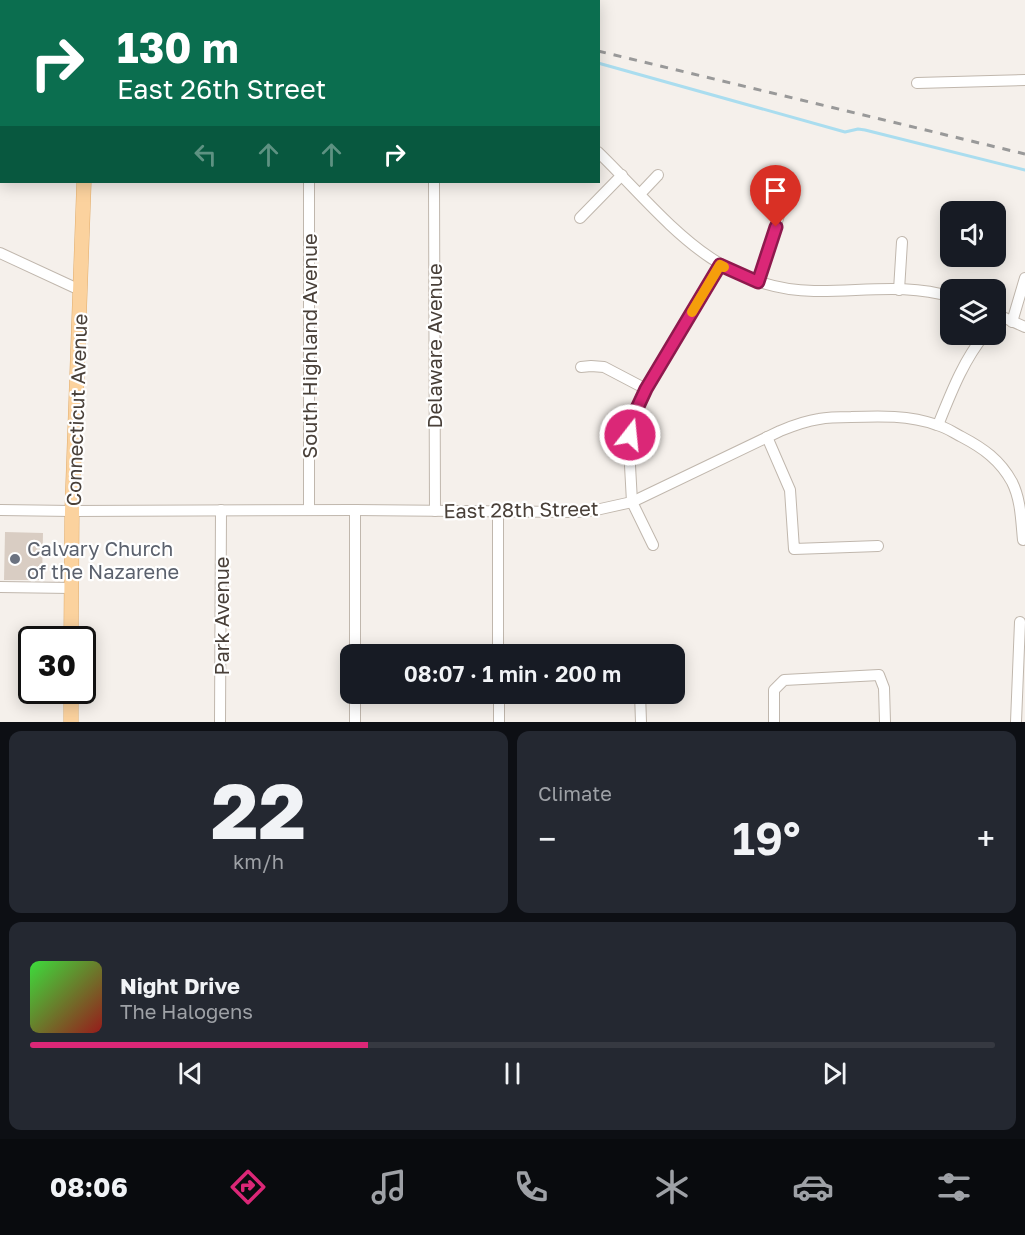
<!DOCTYPE html>
<meta charset="utf-8">
<style>
body{margin:0;font-family:"Golos Text",sans-serif;background:#242831;color:#f1f3f6;height:100vh;display:flex;flex-direction:column;font-size:22px;white-space:nowrap}
*{box-sizing:border-box;margin:0}
p{font-size:20px;color:#9ea1a6}
.icon{flex:none;width:33px;height:33px;fill:none;stroke:currentColor;stroke-width:2;stroke-linecap:round;stroke-linejoin:round}
.map{position:relative;height:722px;overflow:hidden}
.panel{display:flex;flex-direction:column;gap:9px;padding:9px;background:#0d0f14;flex:1}
.panel>*{flex:none}
.hud{position:absolute;left:0px;top:0px;width:600px;height:183px;box-shadow:0 3px 15px #0003;background:#0b6e4f;color:#fff;overflow:hidden}
.fabs{position:absolute;left:940px;top:201px;display:grid;gap:12px}
.fabs a{display:grid;place-items:center;width:66px;height:66px;border-radius:12px;background:#171b24;box-shadow:0 3px 15px #0003;font-size:30px}
.speed{position:absolute;left:18px;top:626px;display:flex;gap:12px;font-size:30px;font-weight:700;text-align:center}
.speed>*{display:grid;place-content:center;width:78px;height:78px;border-radius:50%;background:#171b24;box-shadow:0 3px 15px #0003;line-height:1}
.speed .limit{border:3px solid #111;border-radius:9px;background:#fff;color:#111}
.pin{position:absolute;display:grid;place-items:center;width:51px;height:51px;color:#fff;margin:-62px -26px;border-radius:50% 50% 50% 0;rotate:-45deg;box-shadow:0 0 6px #0007}
.pin .icon{rotate:45deg}
.me{position:absolute;width:66px;margin:-33px;rotate:16deg;stroke-linejoin:round;filter:drop-shadow(0 0 4px #0008)}
.turn{display:flex;align-items:center;gap:21px;height:126px;padding:0 18px;font-size:27px}
.turn .icon{width:78px;height:78px;stroke-width:2.5}
.turn b{display:block;font-size:42px;line-height:51px}
.lanes{display:flex;align-items:center;height:57px;padding:0 18px;background:#0003;justify-content:center;gap:30px;direction:ltr}
.lanes .off{opacity:.35}
.big{font-size:45px;font-weight:600;line-height:1.1}
.panel .tile{flex:1;display:flex;flex-direction:column;justify-content:center;gap:9px;min-width:0;padding:0 21px;border-radius:12px;background:#242831}
.panel .dial{align-items:center;gap:0}
.dial b{font-size:78px;line-height:1}
.song{display:flex;align-items:center;gap:18px}
.cover{width:72px;height:72px;border-radius:9px;background:linear-gradient(135deg,hsl(120 70% 55%),hsl(0 70% 35%))}
.played{height:6px;border-radius:3px;background:linear-gradient(90deg,#db2777 35%,#363941 35%)}
.keys{display:flex;justify-content:space-around;direction:ltr}
.heat{display:flex;justify-content:space-between;align-items:center;font-size:33px;direction:ltr}
.panel .tiles{flex:1;display:grid;gap:9px;grid-template-columns:1fr 1fr}
.tile:last-child{grid-column:span 2}
.trip{position:absolute;left:340px;top:644px;width:345px;height:60px;border-radius:12px;background:#171b24;box-shadow:0 3px 15px #0003;font-weight:600;line-height:60px;text-align:center}
.menu{display:flex;height:96px;justify-content:space-around;align-items:center;background:#090b0e;color:#9ea1a6}
.menu .icon{width:42px;height:42px}
.menu .current{color:#db2777}
.menu b{font-size:27px;color:#f1f3f6}
.map>svg:first-child{display:block}
</style>
<div class="map">
<svg width="1025" height="722" viewBox="0 0 1025 722">
<rect width="100%" height="100%" fill="#f5f0eb"/>
<g fill="none" stroke-linecap="round" stroke-linejoin="round">
<g stroke="#aaddef" stroke-width="3">
<path d="M256,0L262,2"/>
<path d="M598,63L845,132L858,129L865,130L1025,170"/>
</g>
</g>
<path fill="#d9cdc3" d="M5,532L43,533L42,580H4Z"/>
<g fill="none" stroke-linecap="round" stroke-linejoin="round">
<defs>
<g id="minor">
<path d="M54,0L65,2"/>
<path d="M917,83L1025,80"/>
<path d="M0,105H2"/>
<path d="M598,152C664,216 713,289 814,291C859,292 908,283 951,297"/>
<path d="M434,182L435,511"/>
<path d="M640,194L658,175"/>
<path d="M580,218L622,175"/>
<path d="M0,253L80,290"/>
<path d="M758,282L781,209"/>
<path d="M899,290L902,242"/>
<path d="M996,314L1025,327"/>
<path d="M1012,322L1025,278"/>
<path d="M581,367L591,366L604,367L646,389"/>
<path d="M938,425C951,393 963,361 985,334"/>
<path d="M767,437L790,490L794,549L878,546"/>
<path d="M0,510L72,511L355,510L577,512L596,510L632,502L780,431C792,426 805,421 819,419C829,417 840,417 851,417C880,416 909,415 937,425C946,427 954,433 962,437C983,448 1000,460 1012,482C1021,500 1021,520 1023,540"/>
<path d="M309,510V182"/>
<path d="M355,510V654"/>
<path d="M498,511V654"/>
<path d="M653,545L632,502L629,447L633,417L646,389L720,265"/>
<path d="M0,587L71,588"/>
<path d="M355,693V722"/>
<path d="M499,693V722"/>
<path d="M640,693L641,722"/>
<path d="M220,722L221,510"/>
<path d="M774,722V690L784,680L879,675L884,688L885,722"/>
<path d="M1016,722L1020,622"/>
</g>
<g id="major">
<path d="M84,2V0"/>
<path d="M71,639L72,511L84,182"/>
<path d="M71,722V690"/>
</g>
</defs>
<use href="#minor" stroke="#c0b7ad" stroke-width="12"/>
<use href="#major" stroke="#e1ad6d" stroke-width="15"/>
<use href="#minor" stroke="#fff" stroke-width="10"/>
<use href="#major" stroke="#fbd29e" stroke-width="14"/>
<g stroke="#999" stroke-width="3" stroke-dasharray="8 8" stroke-linecap="butt">
<path d="M390,0L396,2"/>
<path d="M598,51L1025,154"/>
</g>
</g>
<g fill="none" stroke-linecap="round" stroke-linejoin="round">
<defs>
<path id="route" d="M630,435L633,417L646,389L720,265L758,282L776,227"/>
</defs>
<use href="#route" stroke="#8e194d" stroke-width="15"/>
<use href="#route" stroke="#db2777" stroke-width="10"/>
<path stroke="#f59e0b" stroke-width="10" d="M692,312L720,265L724,267"/>
</g>
<circle fill="#6b7280" stroke="#fff" stroke-width="2" cx="15" cy="559" r="6"/>
<g text-anchor="middle" dominant-baseline="central" stroke-width="4.5" stroke-linejoin="round" paint-order="stroke">
<g font-size="20" fill="#494039" stroke="#fff">
<text transform="translate(309 346) rotate(-90)">South Highland Avenue</text>
<text transform="translate(434 346) rotate(-90)">Delaware Avenue</text>
<text transform="translate(76 410) rotate(-88)">Connecticut Avenue</text>
<text transform="translate(521 509) rotate(-1)">East 28th Street</text>
<text transform="translate(221 616) rotate(-90)">Park Avenue</text>
</g>
<g font-size="20" fill="#5b616d" stroke="#fff" text-anchor="start">
<text x="27" y="548">Calvary Church<tspan x="27" dy="23">of the Nazarene</tspan></text>
</g>
</g>
</svg>
<div class="fabs">
<a><svg class="icon" aria-label="sound" viewBox="0 0 24 24"><path d="M4 9h4l5-4v14l-5-4H4zM17 9q2 3 0 6"/></svg></a>
<a><svg class="icon" aria-label="layers" viewBox="0 0 24 24"><path d="M12 4l9 5-9 5-9-5zM3 14l9 5 9-5"/></svg></a>
</div>
<div class="speed"><div class="limit">30</div></div>
<div class="pin" style="left:776px;top:227px;background:#d93025"><svg class="icon" aria-label="arrive" viewBox="0 0 24 24"><path d="M6 21V4h12l-3 4 3 4H6"/></svg></div>
<svg class="me" style="left:630px;top:435px" viewBox="-20 -20 40 40"><circle r="17" fill="#db2777" stroke="#fff" stroke-width="3"/><path d="M0-11L8 9 0 5-8 9z" fill="#fff"/></svg>
<div class="trip">08:07 · 1 min · 200 m</div>
<div class="hud">
<div class="turn"><svg class="icon" aria-label="right" viewBox="0 0 24 24"><path d="M7 20v-9h11M14 6l5 5-5 5"/></svg><div><b>130 m</b>East 26th Street</div></div>
<div class="lanes"><svg class="icon off" aria-label="left" viewBox="0 0 24 24"><path d="M17 20v-9H6M10 6l-5 5 5 5"/></svg><svg class="icon off" aria-label="ahead" viewBox="0 0 24 24"><path d="M12 20V5M6 11l6-6 6 6"/></svg><svg class="icon off" aria-label="ahead" viewBox="0 0 24 24"><path d="M12 20V5M6 11l6-6 6 6"/></svg><svg class="icon" aria-label="right" viewBox="0 0 24 24"><path d="M7 20v-9h11M14 6l5 5-5 5"/></svg></div>
</div>
</div>
<section class="panel">
<div class="tiles">
<div class="tile dial"><b>22</b><p>km/h</p></div>
<div class="tile"><p>Climate</p>
<div class="heat"><a>−</a><b class="big">19°</b><a>+</a></div>
</div>
<div class="tile">
<div class="song"><i class="cover"></i><div><b>Night Drive</b><p>The Halogens</p></div></div>
<div class="played"></div>
<div class="keys"><svg class="icon" aria-label="previous" viewBox="0 0 24 24"><path d="M18 5L8 12l10 7zM5 5v14"/></svg><svg class="icon" aria-label="pause" viewBox="0 0 24 24"><path d="M8 5v14M16 5v14"/></svg><svg class="icon" aria-label="next" viewBox="0 0 24 24"><path d="M6 5l10 7-10 7zM19 5v14"/></svg></div>
</div>
</div>
</section>
<nav class="menu">
<b>08:06</b>
<svg class="icon current" aria-label="directions" viewBox="0 0 24 24"><path d="M12 3l9 9-9 9-9-9zM9 14v-3h6M13 9l2 2-2 2"/></svg>
<svg class="icon" aria-label="music" viewBox="0 0 24 24"><path d="M9 18V5l10-2v13"/><circle cx="6" cy="18" r="3"/><circle cx="16" cy="16" r="3"/></svg>
<svg class="icon" aria-label="phone" viewBox="0 0 24 24"><path d="M5 4h4l2 5-3 2q2 4 5 5l2-3 5 2v4C11 20 4 13 5 4z"/></svg>
<svg class="icon" aria-label="climate" viewBox="0 0 24 24"><path d="M12 3v18M4 7l16 10M4 17L20 7"/></svg>
<svg class="icon" aria-label="car" viewBox="0 0 24 24"><path d="M5 17H2v-5l4-1 3-4h7l3 4 3 1v5h-3M9 17h6M6 11h13"/><circle cx="7" cy="17" r="2"/><circle cx="17" cy="17" r="2"/></svg>
<svg class="icon" aria-label="filters" viewBox="0 0 24 24"><path d="M4 7h16M4 17h16"/><circle cx="9" cy="7" r="2"/><circle cx="15" cy="17" r="2"/></svg>
</nav>
